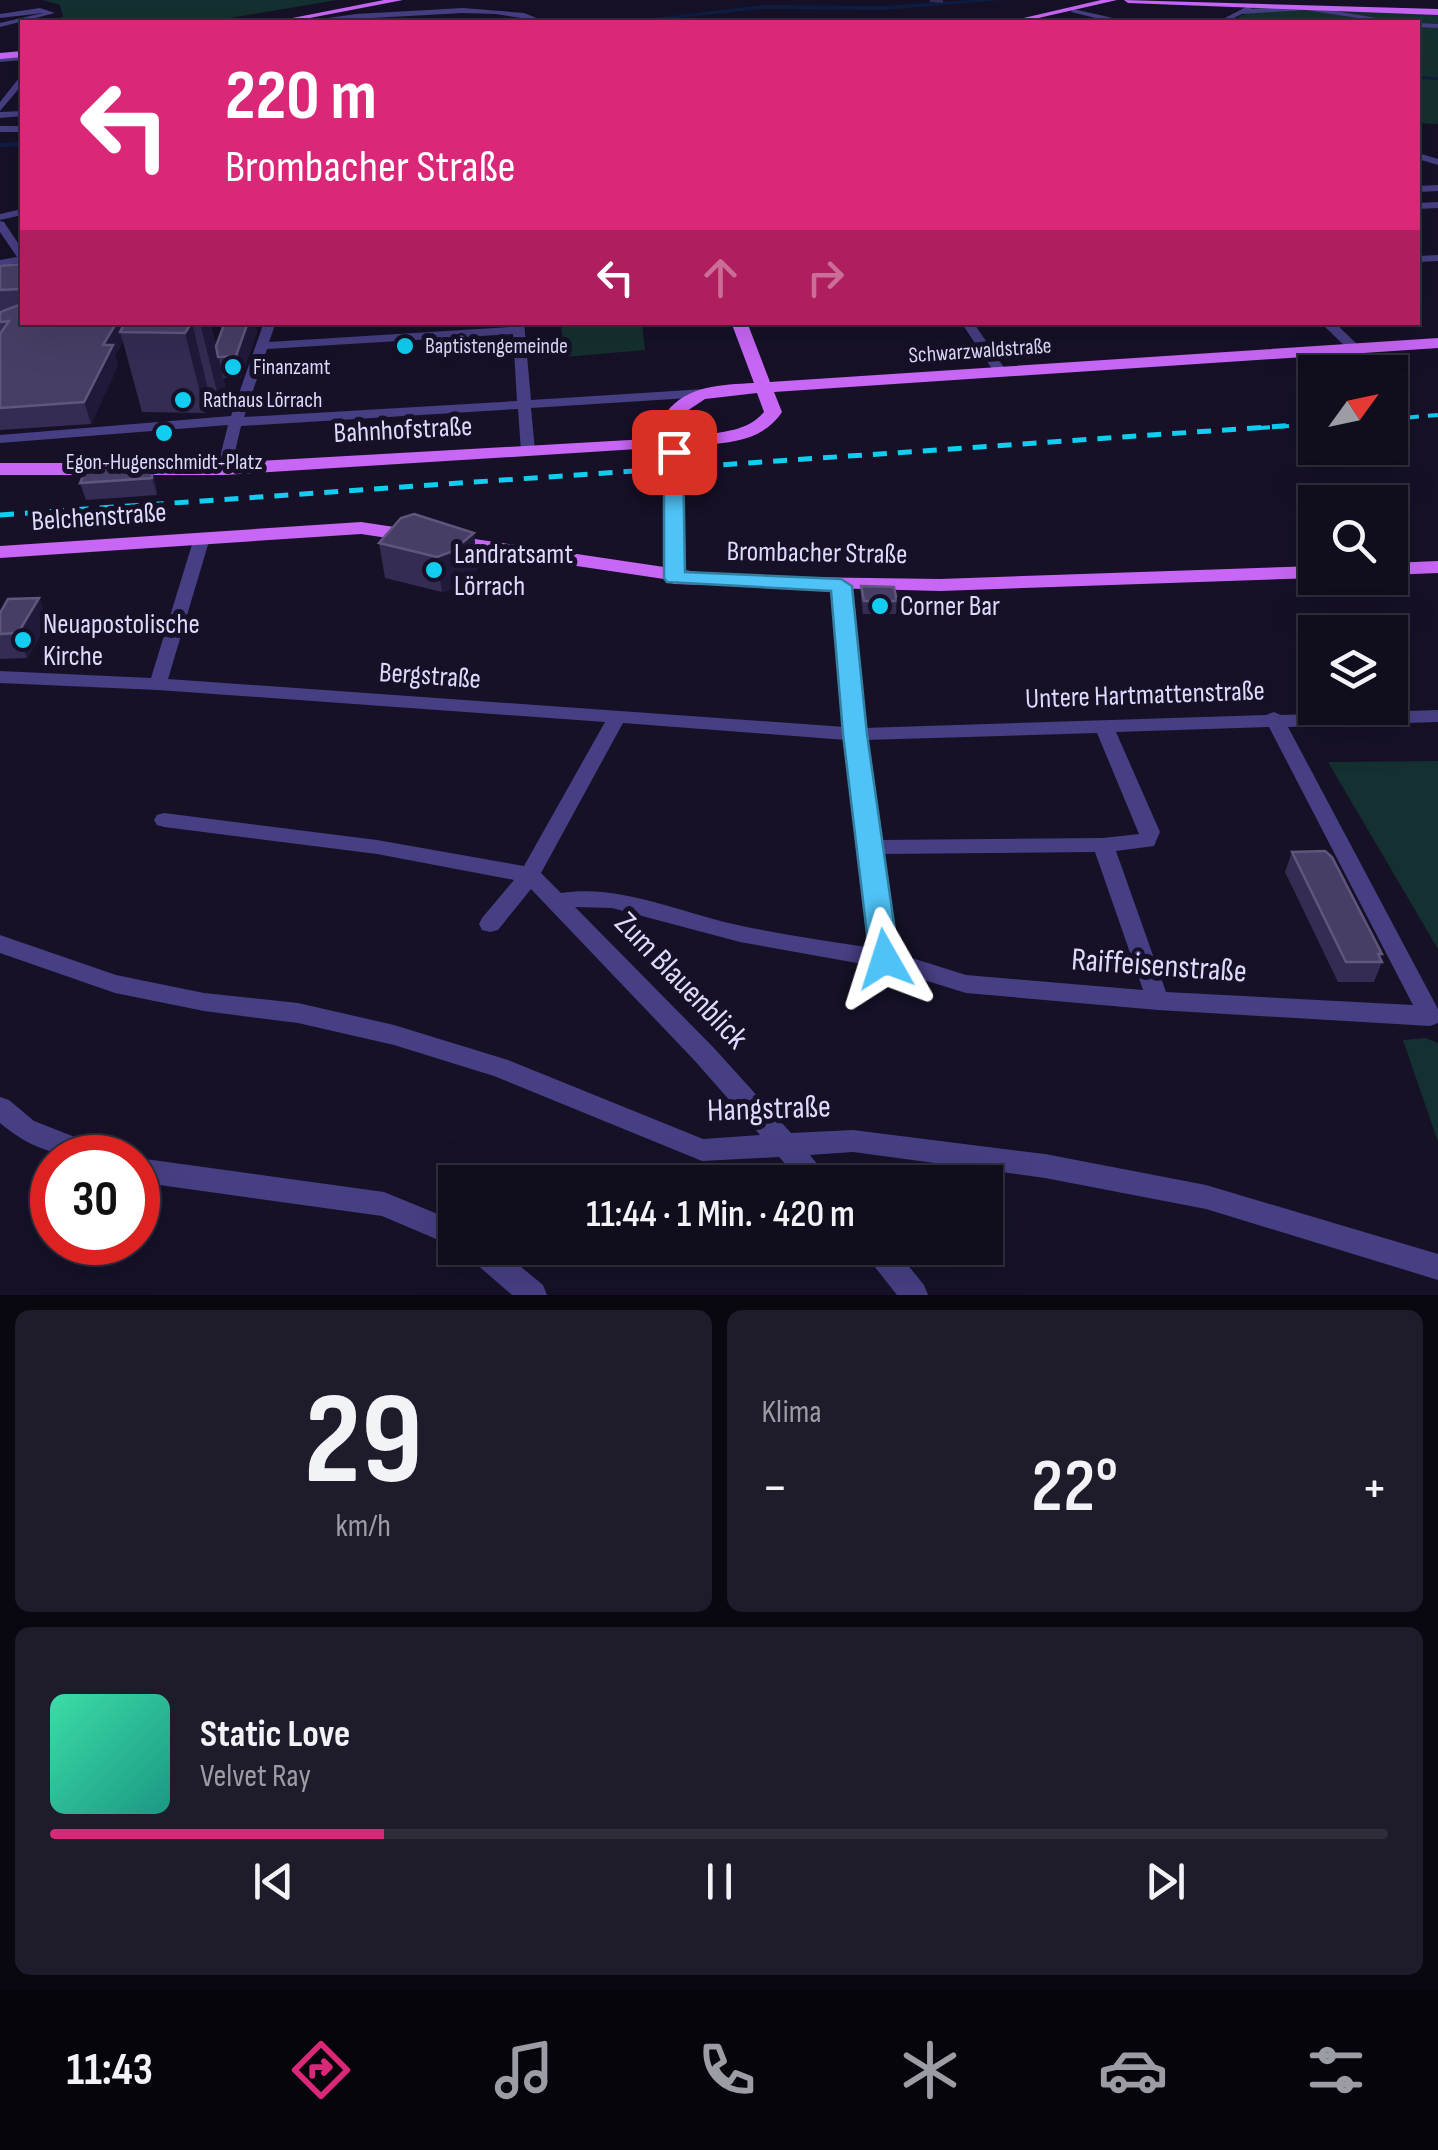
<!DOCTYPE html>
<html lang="de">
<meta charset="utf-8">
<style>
body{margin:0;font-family:"Sofia Sans Condensed",sans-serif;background:#1e1b2a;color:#f1f3f6;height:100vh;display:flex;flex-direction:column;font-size:38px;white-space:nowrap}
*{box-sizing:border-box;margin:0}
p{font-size:32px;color:#9c9ca4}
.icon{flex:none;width:55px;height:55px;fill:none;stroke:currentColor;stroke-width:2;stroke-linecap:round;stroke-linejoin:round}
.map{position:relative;height:1295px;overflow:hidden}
.side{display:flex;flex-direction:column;gap:15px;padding:15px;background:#090710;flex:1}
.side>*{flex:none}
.guide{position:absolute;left:20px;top:20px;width:1400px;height:305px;border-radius:0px;box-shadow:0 10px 40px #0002,0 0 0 2px #302d3b;background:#db2777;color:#fff;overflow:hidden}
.needle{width:65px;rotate:57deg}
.controls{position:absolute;left:1298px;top:355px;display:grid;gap:20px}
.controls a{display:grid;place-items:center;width:110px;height:110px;border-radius:0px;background:#100d1d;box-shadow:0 10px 40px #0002,0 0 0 2px #302d3b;font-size:50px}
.speed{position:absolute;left:30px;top:1135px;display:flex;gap:20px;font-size:50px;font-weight:700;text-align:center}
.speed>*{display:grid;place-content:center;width:130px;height:130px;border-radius:50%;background:#100d1d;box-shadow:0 10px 40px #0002,0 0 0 2px #302d3b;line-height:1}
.speed .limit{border:15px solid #d22;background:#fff;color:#111}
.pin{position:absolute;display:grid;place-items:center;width:85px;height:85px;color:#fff;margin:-42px;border-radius:20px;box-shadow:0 5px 15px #0006}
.me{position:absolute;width:110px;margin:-55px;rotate:354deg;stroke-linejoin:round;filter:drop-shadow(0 0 8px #0008)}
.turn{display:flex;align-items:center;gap:35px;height:210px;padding:0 40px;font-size:45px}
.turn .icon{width:130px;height:130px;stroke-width:2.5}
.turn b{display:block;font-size:70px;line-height:85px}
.lanes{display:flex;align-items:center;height:95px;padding:0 40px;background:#0003;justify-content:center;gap:50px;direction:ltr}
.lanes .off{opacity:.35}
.big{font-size:75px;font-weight:600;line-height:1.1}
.side .widget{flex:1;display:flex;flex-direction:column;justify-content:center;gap:15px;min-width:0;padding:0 35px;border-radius:15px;background:#1e1b2a}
.side .dial{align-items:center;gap:0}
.dial b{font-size:130px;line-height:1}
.song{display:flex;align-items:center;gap:30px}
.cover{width:120px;height:120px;border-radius:15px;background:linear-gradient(135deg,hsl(160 70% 55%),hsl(170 70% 35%))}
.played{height:10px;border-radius:5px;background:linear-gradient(90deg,#db2777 25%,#302d3b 25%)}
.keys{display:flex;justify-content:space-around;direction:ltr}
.heat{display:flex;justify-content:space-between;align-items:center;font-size:55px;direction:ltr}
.side .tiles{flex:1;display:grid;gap:15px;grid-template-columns:1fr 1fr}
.widget:last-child{grid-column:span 2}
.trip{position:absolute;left:438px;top:1165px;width:565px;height:100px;border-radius:0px;background:#100d1d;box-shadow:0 10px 40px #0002,0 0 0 2px #302d3b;font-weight:600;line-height:100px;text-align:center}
.tab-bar{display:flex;height:160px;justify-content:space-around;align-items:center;background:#06050c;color:#9c9ca4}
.tab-bar .icon{width:70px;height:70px}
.tab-bar .selected{color:#db2777}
.tab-bar b{font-size:45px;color:#f1f3f6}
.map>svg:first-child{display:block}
</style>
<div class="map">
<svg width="1438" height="1295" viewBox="0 0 1438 1295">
<rect width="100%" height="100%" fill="#161127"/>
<g fill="#153030">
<path d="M43,0H337L206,22H32L63,17L60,5Z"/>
<path d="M1254,6L1438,13V124L1418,123V22H1265L1237,17L1251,12Z"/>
<path d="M561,323H642L645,350L553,358L550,353L555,352L550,342L553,336L562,335Z"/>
<path d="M1438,761V949L1328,762Z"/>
<path d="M1426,1038L1438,1043V1142L1403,1040Z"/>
</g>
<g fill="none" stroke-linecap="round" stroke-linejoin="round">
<path stroke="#0e1e43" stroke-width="2.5" d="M1418,77L1438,79"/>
<g fill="#0e1e43" fill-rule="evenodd">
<path d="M973,0H1001L884,10L763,9L637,22H622L763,5L884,6Z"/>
<path d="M22,142V146L0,147V143Z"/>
</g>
<g fill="#463f83" fill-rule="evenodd">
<path d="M1250,5L1253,7L1251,9L1305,6L1400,22H1385L1305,10L1242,14L1225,22H1217Z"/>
<path d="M40,8L55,13L0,27V23L43,13L0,18V14Z"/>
<path d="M463,8L524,13L547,22L496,14L463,13L300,22L356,14Z"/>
<path d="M1073,9L1122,20L1123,22H1112L1071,12Z"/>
<path d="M844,18L841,22H745L749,20Z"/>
<path d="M1418,23L1438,24V28L1418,27Z"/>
<path d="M22,56V60L0,62V58Z"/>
<path d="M19,78H22V85L0,111V102Z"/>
<path d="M22,111V116L0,118V112Z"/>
<rect x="0" y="126" width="22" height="6"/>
<path d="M1418,153L1438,159V165L1418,159Z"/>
<path d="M1438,185V191L1418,192V186Z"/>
<path d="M1438,202V208L1418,209V203Z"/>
<path d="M22,209V215L0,220V214Z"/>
<path d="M0,221L4,222L22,249V262L0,266V260L17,257L0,232Z"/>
<path d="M1438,255V261L1418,262V256Z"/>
<path d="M264,322H276L269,342L512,327V322H524L531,400L705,389L712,393L705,397L531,408L535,451L528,455L521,451L518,409L241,426L231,469L224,473L217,469L228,425L0,443V435L231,416ZM513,334L517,401L244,417L267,349Z"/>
<path d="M961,322H973L1007,372L1006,375H996Z"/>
<path d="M1320,322H1334L1359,346V352H1351Z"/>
<path d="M202,533L210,538L168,679L845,727L833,585L841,580L849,585L864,728L1266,715L1274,712L1281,715L1438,710V722L1288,727L1438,1009V1023L1430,1026L1158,1010L966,993L885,968L740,942L612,908L575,907L713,1047L791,1133L853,1130L1045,1154L1206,1185L1438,1254V1280L1206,1209L1045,1178L853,1152L810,1155L831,1182H802L779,1157L702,1161L494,1076L394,1045L298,1023L204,1011L115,993L0,953V935L116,975L204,993L298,1003L394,1025L508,1060L703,1139L760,1135L695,1061L531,889L498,930L490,932L482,930L479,924L482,918L514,880L377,854L164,827L157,825L154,820L157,815L164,813L377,840L524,866L605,722L158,690L0,683V671L151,678L194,538ZM623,723L846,740L872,948C829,941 785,935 742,926C682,914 623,884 561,893L541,873ZM1269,727L1413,1005L1166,992L1116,851L1154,846L1160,832L1116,732ZM1097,733L1139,834L1103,838L879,840L865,740ZM1095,852L1143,990L966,975L896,953L882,854Z"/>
<path d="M0,1097L9,1100L34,1121L108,1150L112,1158C67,1158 35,1153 0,1123Z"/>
<path d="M138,1158L384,1192L455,1221V1247L382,1216L138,1182Z"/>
<path d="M465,1248H498L543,1285L547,1295H512L468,1257Z"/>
<path d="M864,1248H894L924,1285L928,1295H897L867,1257Z"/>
</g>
<g fill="#c867f6" fill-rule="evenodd">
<path d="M384,0H403L289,22H272Z"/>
<path d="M1101,0H1117L1021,22H1006Z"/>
<path d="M1124,0L1438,9V15L1128,3Z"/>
<path d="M22,51V57L0,59V53Z"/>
<path d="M731,322H747L770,382L1438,338V348L774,392L782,412C764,439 735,442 705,445L699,444V436C723,431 747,432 764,412L757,393L705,399L684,413V570L724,576L940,579L1315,566V578H1318H1315L940,591L674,584L664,579L361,534L0,558V546L361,522L664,567L666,413C687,385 721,385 754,383Z"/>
<path d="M647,439L653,440V448L224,475H0V463H224Z"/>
<path d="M1438,561V573L1390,575V563Z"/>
</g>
<g stroke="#11cdf0" stroke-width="4" stroke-dasharray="10 9" stroke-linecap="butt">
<path d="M1390,419L1438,415"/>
<path d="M1260,428L1315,424"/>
</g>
<path stroke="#11cdf0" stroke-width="5" stroke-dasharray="14 11" stroke-linecap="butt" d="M0,515L1296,425"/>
<path stroke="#c867f6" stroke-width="20" d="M647,444L705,440"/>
</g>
<g fill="#362b53">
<path d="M930,0H943V3L930,2Z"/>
<path d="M22,264V322H210L216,346L225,322H255L257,332L241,377L223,378L225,385L219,401L211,402L205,413L142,412L123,342L115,355L118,365L91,424L0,430V312L7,309L0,310V266Z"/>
<path d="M152,468L156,485L157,495L86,500L80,483Z"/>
<path d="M379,543L478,568L456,588L442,592L385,578Z"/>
<path d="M861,586L897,601L896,614H863L861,598Z"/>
<path d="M39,598L48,622L27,658L0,659V613Z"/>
<path d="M1292,852L1382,954L1380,958L1382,962L1374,982H1338L1285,872Z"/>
</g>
<g fill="#21193a">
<path d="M117,322H133L120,332L123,342L115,355L118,365L91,424L84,402L103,345Z"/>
<path d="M192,322L211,402L205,413L185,333Z"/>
<path d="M200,322H210L225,385L219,401Z"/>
<path d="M248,322H255L257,332L241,377L236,356Z"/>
<path d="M152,468L156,485L157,495L152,478Z"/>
<path d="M474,533L478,568L456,588L442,592L437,557Z"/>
<path d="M39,598L48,622L27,658L18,633Z"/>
</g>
<g fill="#483e65" stroke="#60567d" stroke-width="2.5">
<path d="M22,264V289L0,290V266Z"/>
<path d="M22,304V322H117L103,345H113L84,402L0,408V334L9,321L0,322V312Z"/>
<path d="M125,322H192L185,333L120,332Z"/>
<path d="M225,322H248L236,356L218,357L216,346Z"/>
<path d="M152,468V478L80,483L86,469Z"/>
<path d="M414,514L474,533L451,552L437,557L379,543L401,518Z"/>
<path d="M861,586L894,587L897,601H864Z"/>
<path d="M39,598L18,633L0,634V613L8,599Z"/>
<path d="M1325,851L1332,857L1382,954H1378L1382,962H1346L1292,852Z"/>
</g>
<path fill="#4fc3f7" stroke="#337fa1" stroke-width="2.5" d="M674,447L683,452L685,572L841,579L852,586L867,734L899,959L895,967L885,970L874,967L870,959L843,734L831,591L667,582L664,578V452Z"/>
<g fill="#11cdf0" stroke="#161127" stroke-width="4">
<circle cx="405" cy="346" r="10"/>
<circle cx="233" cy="367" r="10"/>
<circle cx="183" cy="400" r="10"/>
<circle cx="164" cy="433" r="10"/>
<circle cx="434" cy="570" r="10"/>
<circle cx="880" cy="606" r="10"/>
<circle cx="23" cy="640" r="10"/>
</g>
<g text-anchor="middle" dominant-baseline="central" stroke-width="10" stroke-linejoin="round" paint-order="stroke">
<g font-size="22" fill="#dfd9fd" stroke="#161127" text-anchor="start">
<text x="425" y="346">Baptistengemeinde</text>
<text x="253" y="367">Finanzamt</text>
<text x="203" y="400">Rathaus Lörrach</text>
<text x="164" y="462" text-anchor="middle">Egon-Hugenschmidt-Platz</text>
</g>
<g font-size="22" fill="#dfd9fd" stroke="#161127">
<text transform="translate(980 351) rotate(-4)">Schwarzwaldstraße</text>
</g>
<g font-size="28" fill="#dfd9fd" stroke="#161127">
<text transform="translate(403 430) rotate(-3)">Bahnhofstraße</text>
<text transform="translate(99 517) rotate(-4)">Belchenstraße</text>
<text transform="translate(817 553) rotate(1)">Brombacher Straße</text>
<text transform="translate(430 676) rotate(4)">Bergstraße</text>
<text transform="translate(1145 695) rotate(-2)">Untere Hartmattenstraße</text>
</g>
<g font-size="28" fill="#dfd9fd" stroke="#161127" text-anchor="start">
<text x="454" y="554">Landratsamt<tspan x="454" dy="32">Lörrach</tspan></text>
<text x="900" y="606">Corner Bar</text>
<text x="43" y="624">Neuapostolische<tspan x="43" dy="32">Kirche</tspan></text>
</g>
<g font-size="32" fill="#dfd9fd" stroke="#161127">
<text transform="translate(1159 966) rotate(4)">Raiffeisenstraße</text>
<text transform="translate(681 981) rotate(46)">Zum Blauenblick</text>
<text transform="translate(769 1109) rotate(-2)">Hangstraße</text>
</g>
</g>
</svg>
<div class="controls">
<a><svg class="needle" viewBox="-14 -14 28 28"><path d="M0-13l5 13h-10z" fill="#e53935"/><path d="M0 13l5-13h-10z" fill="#9c9ca4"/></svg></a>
<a><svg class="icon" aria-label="search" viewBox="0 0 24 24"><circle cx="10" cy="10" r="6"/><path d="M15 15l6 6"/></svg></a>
<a><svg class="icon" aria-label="layers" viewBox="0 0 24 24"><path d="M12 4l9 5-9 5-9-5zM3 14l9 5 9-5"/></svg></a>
</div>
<div class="speed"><div class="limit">30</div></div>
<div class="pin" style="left:674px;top:452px;background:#d93025"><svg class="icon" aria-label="arrive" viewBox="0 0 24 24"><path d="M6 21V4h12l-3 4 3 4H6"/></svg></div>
<svg class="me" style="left:885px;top:959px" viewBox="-20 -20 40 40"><path d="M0-17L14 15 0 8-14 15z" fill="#4fc3f7" stroke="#fff" stroke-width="4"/></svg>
<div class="trip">11:44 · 1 Min. · 420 m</div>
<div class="guide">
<div class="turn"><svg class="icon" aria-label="left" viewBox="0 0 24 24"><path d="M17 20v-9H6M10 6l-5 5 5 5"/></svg><div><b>220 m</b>Brombacher Straße</div></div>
<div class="lanes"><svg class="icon" aria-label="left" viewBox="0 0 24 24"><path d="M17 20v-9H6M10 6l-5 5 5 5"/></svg><svg class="icon off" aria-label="ahead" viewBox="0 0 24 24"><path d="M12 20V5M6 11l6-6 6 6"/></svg><svg class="icon off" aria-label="right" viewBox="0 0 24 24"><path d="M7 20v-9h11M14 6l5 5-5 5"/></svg></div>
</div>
</div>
<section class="side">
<div class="tiles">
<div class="widget dial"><b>29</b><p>km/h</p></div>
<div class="widget"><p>Klima</p>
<div class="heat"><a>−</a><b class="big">22°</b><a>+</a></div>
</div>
<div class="widget">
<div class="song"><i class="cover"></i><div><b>Static Love</b><p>Velvet Ray</p></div></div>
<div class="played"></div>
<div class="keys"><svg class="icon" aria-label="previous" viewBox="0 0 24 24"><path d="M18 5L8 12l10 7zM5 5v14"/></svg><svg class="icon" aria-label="pause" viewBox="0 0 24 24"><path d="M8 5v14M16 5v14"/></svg><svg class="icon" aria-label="next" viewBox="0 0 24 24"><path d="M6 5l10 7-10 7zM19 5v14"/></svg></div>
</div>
</div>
</section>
<nav class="tab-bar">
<b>11:43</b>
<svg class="icon selected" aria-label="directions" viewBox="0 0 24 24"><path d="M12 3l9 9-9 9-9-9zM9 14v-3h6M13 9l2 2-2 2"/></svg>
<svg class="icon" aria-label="music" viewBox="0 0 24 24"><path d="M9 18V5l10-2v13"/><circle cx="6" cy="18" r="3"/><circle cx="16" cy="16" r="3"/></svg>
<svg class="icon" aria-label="phone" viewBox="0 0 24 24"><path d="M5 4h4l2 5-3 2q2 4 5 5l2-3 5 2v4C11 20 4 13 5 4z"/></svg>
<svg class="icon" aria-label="climate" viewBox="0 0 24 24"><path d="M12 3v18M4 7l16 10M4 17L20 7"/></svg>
<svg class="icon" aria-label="car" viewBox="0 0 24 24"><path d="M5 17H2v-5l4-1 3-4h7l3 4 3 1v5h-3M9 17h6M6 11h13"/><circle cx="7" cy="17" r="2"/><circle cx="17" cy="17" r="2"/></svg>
<svg class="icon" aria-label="filters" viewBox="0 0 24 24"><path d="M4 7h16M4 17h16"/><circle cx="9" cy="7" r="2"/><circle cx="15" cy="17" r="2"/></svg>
</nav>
